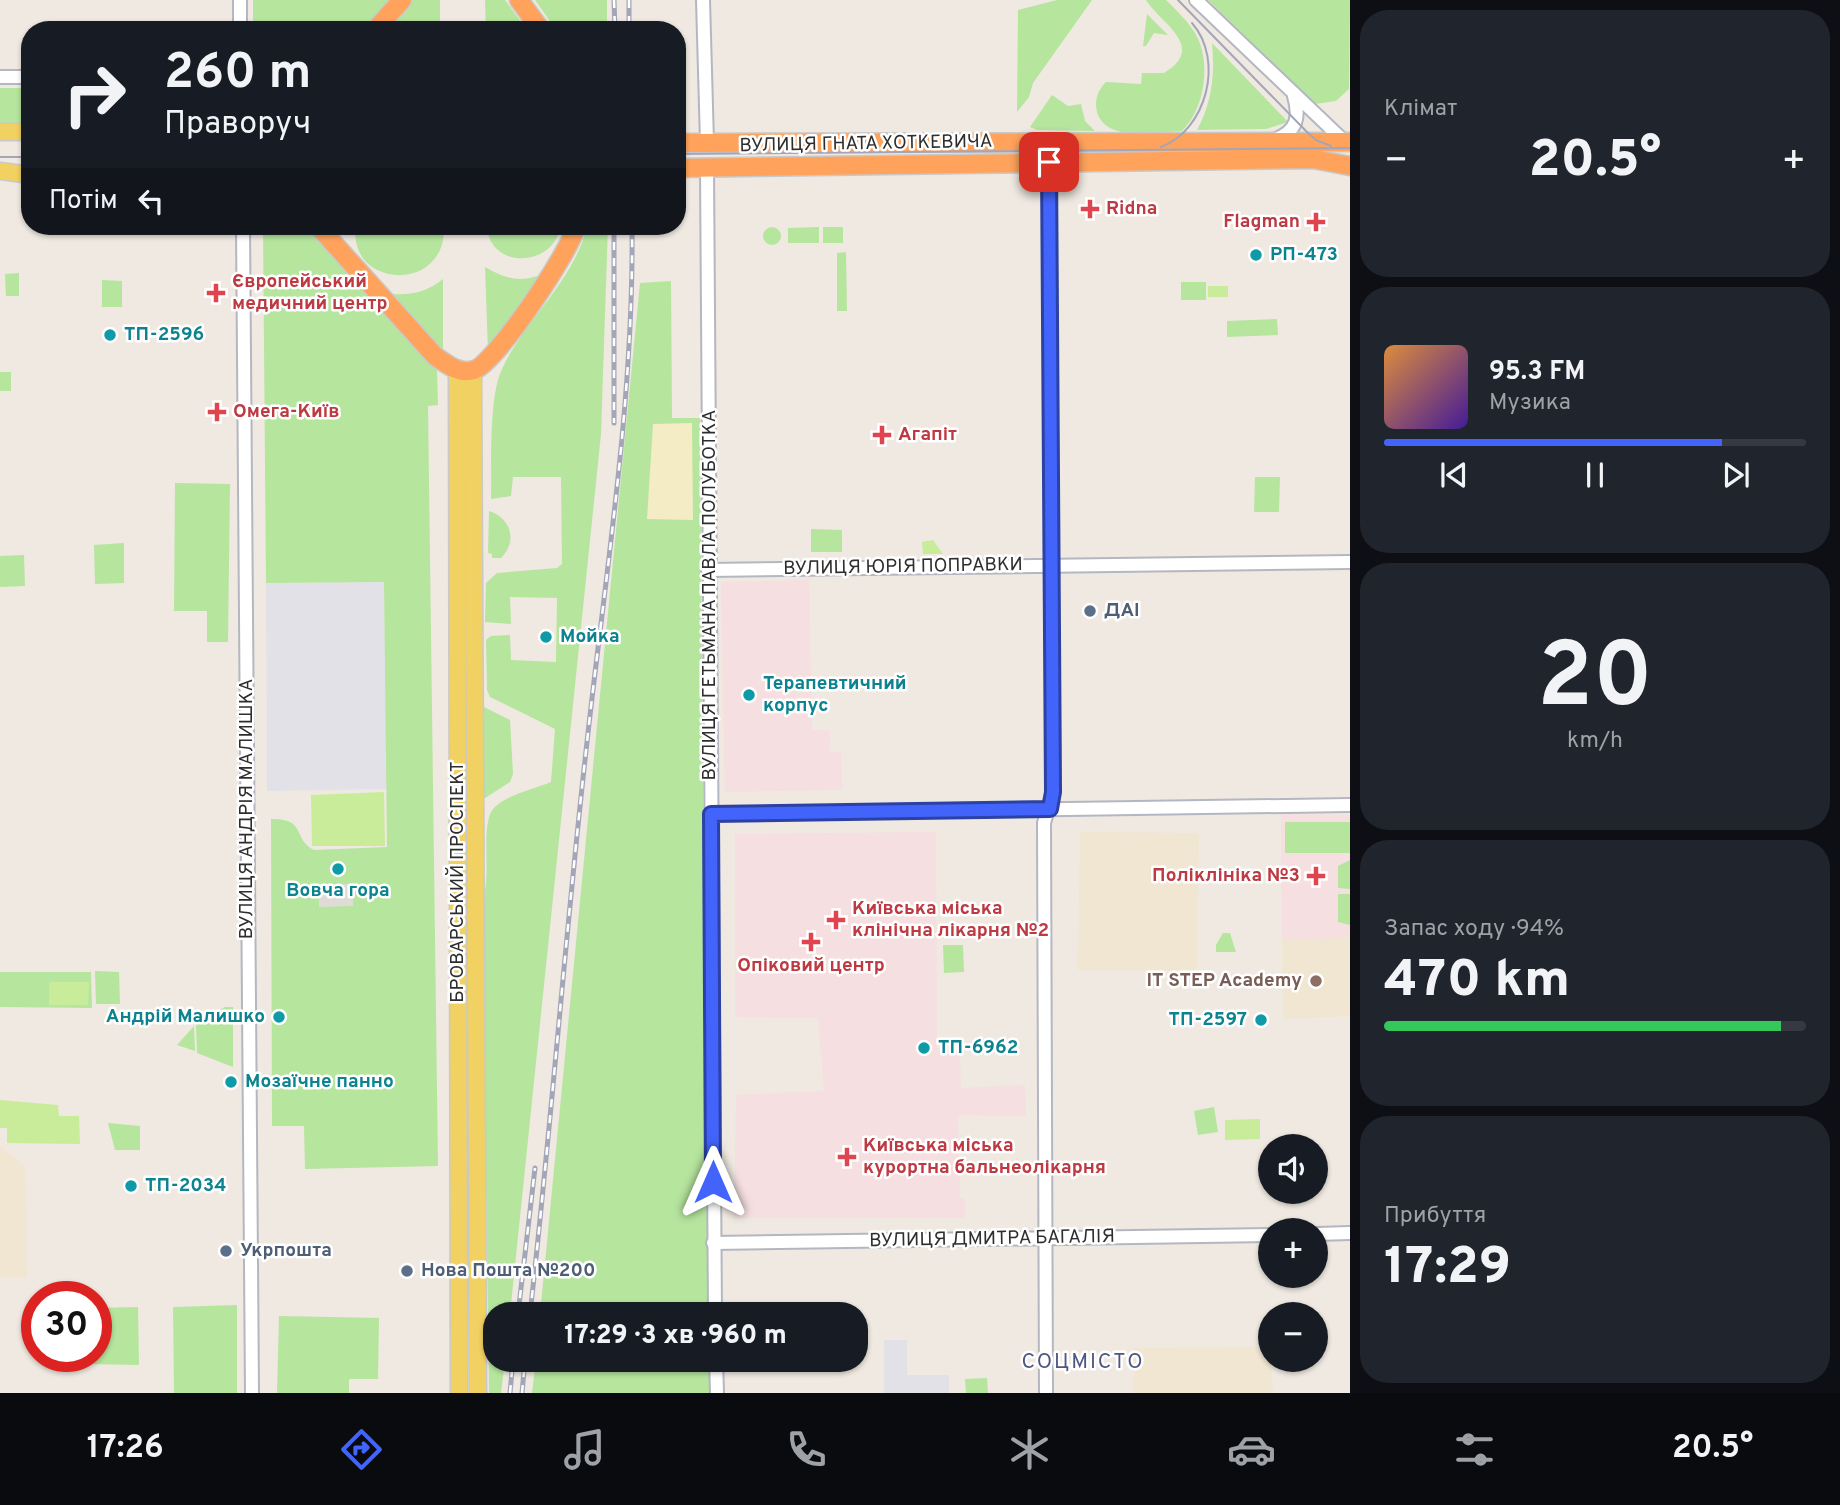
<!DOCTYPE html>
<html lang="uk">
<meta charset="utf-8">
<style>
body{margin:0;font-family:Overpass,sans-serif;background:#20242c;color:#f1f3f6;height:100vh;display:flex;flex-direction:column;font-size:26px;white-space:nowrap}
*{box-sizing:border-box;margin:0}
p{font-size:23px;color:#9ea1a6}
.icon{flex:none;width:38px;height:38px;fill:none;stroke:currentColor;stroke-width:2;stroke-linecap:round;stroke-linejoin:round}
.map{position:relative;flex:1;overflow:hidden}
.sheet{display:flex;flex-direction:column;gap:10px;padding:10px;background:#0d0f14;width:490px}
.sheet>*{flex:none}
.guide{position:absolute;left:21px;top:21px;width:665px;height:214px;border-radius:28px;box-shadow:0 2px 5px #0004;background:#171b24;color:#f1f3f6;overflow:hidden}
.buttons{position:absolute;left:1258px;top:1134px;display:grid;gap:14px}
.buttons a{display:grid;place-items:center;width:70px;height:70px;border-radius:50%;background:#171b24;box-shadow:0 2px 5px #0004;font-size:35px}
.speed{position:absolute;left:21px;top:1281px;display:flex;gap:14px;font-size:35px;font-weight:700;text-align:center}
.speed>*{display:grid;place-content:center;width:91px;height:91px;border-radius:50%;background:#171b24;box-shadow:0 2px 5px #0004;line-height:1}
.speed .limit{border:10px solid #d22;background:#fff;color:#111}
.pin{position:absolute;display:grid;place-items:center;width:60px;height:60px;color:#fff;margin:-30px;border-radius:14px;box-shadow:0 4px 10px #0006}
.me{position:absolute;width:77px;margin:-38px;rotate:0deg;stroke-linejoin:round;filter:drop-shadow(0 0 5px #0008)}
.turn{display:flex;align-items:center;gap:24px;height:147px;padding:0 28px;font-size:32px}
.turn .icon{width:91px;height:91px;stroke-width:2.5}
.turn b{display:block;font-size:49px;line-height:60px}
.then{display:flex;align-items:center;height:66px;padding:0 28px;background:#0003;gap:14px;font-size:26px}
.big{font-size:52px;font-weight:800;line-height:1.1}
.sheet .card{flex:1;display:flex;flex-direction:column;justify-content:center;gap:10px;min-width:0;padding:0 24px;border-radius:28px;background:#20242c}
.sheet .dial{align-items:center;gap:0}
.dial b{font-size:91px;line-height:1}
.song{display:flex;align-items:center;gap:21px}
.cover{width:84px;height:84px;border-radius:10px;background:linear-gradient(135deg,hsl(30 70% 55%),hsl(260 70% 35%))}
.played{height:7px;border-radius:4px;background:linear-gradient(90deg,#4264fb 80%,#363941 80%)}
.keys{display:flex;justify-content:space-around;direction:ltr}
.heat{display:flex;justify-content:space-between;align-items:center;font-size:38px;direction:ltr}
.charge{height:10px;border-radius:5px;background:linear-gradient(90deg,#34c759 94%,#363941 0)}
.trip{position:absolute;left:483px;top:1302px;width:385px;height:70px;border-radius:28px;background:#171b24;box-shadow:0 2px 5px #0004;font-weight:800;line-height:70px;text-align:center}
.tab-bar{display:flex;height:112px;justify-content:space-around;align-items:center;background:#090b0e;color:#9ea1a6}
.tab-bar .icon{width:49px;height:49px}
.tab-bar .selected{color:#4264fb}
.tab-bar b{font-size:32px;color:#f1f3f6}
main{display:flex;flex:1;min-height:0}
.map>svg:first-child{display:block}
</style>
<main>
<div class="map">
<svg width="1350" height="1393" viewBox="0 0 1350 1393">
<rect width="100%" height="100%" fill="#efe9e1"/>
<g fill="#e3e1e8">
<path d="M384,582L387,789L267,791L266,583Z"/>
<path d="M884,1340H907V1375H949V1393H884Z"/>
</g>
<g fill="#f0e6d1">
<path d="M1080,832L1199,833L1197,971L1078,970Z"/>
<path d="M1350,938V1016L1283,1019L1282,939Z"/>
<path d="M0,1146L25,1167L27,1278L0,1277Z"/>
<path d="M1270,1347L1273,1393H1134V1348Z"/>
</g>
<g fill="#f5dfe0">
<path d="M809,580L812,730H830V751L841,752L842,790L725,792L721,582Z"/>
<path d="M1281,814L1350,815V938L1282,939Z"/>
<path d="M936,832L937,1048L960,1052L961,1088L1025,1085L1026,1116L958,1115L960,1198L965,1199V1218H734L736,1095L824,1091L818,1018L735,1017V834Z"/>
</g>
<g fill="#b6e59e">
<path d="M253,0H390L364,30H253Z"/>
<path d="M409,0H440V30L391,28L389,22Z"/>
<path d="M485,0H505L527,30H486Z"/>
<path d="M535,0H607V30H556Z"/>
<path d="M1057,0H1092L1033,83L1029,97L1017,112L1018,10Z"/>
<path d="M1146,0H1166C1176,10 1187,20 1195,33C1212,61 1205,109 1182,131C1157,132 1106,143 1097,112C1094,100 1098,90 1106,82L1141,84L1142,73H1164C1208,47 1160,23 1146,0Z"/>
<path d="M1208,0H1350L1349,89L1336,101L1315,104Z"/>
<path d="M1147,14L1168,35L1154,33L1146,46H1143Z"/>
<path d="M1212,43L1288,122L1266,129L1197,130C1212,102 1215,75 1212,43Z"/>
<path d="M0,88H30V125L0,126Z"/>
<path d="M1052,95L1068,106L1081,104L1085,121L1095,131L1037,130L1030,127Z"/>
<path d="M263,226H309L432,362L437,371L438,405L428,406L438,1166L305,1169L304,1126H272L271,819C307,818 292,839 314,850L387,847L384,582L266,583Z"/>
<path d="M356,226H444C447,294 347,289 356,226Z"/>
<path d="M487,226H561C552,270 488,268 487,226Z"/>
<path d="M587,226H608L601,434L510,1314H495V1360H505L501,1393H489L482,901C493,877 478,820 496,806C510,794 534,789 551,782L555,729L490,697L487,690L486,640L491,636L510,635L511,660L556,662L557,598L510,597L511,624L485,622L486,583L497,573L557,568L562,564L561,477H513L511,496L491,499C492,465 488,395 503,367C527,317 574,281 587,226Z"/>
<path d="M819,227V243H788V228Z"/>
<rect x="823" y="227" width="20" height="16"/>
<circle cx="772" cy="236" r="9"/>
<path d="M846,252L847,311H837V253Z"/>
<path d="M485,267C502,277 518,283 537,276L540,279L488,351Z"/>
<path d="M19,273V296H6L5,274Z"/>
<path d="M443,279V353L391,300L393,294C412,295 427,292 443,279Z"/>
<path d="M102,280L122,281V307H102Z"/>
<path d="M671,281L672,418H700L708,1314H540L640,283Z"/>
<rect x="1181" y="282" width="25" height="18"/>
<path d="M1277,319L1278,335L1227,337V321Z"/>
<rect x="0" y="372" width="11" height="19"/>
<path d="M1255,477H1280L1279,512H1254Z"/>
<path d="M175,483L230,484L228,642H207V611H174Z"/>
<path d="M489,511C511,518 518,541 501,558H492V554L488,553Z"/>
<path d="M811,529L842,530V552H811Z"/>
<path d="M124,543V583L95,584L94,545Z"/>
<path d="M24,555L25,586L0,587V556Z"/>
<path d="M480,705L510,720L513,774L510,782L482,800Z"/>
<rect x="1285" y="822" width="65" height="31"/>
<path d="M1350,860V889L1338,888V866Z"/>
<path d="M1338,894H1350V925L1338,922Z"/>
<path d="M1223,933H1230L1236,952H1216V945Z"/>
<path d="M943,945H963L964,972L944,973Z"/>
<path d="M95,971L119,972L120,1004H96Z"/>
<path d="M0,972H91L92,1008L0,1007Z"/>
<path d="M225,1007H233V1067L197,1053L196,1025Z"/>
<path d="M194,1026L195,1051L177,1045Z"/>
<path d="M1214,1107L1218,1132L1198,1135L1194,1111Z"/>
<path d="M108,1123L140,1126V1150H115Z"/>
<path d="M237,1305V1393H174L173,1307Z"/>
<path d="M138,1307L139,1365L86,1364V1356H96V1308Z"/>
<path d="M279,1316L379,1318L378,1379H349V1393H277Z"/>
<path d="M536,1360H709V1393H532Z"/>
<path d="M987,1378L988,1393H966L965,1379Z"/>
</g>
<path fill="#f3ecc5" d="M692,423L693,520L647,519L653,424Z"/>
<g fill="#c9ec9a">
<rect x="1208" y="286" width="20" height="11"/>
<path d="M933,540L943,554H923L922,542Z"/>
<path d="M384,792L385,846H312L311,795Z"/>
<path d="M49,982H89L88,1005H49Z"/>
<path d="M0,1100L58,1105L59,1116H79L80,1144L7,1143V1128H0Z"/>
<path d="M1260,1119V1139L1225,1140V1120Z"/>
</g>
<path fill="#dfdcd8" d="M353,884V906L319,907V885Z"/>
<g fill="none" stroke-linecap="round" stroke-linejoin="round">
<defs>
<g id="minor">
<path d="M240,0V30"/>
<path d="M703,0L707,142"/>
<path d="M1196,0L1347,144"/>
<path d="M0,77H30"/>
<path d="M1276,139C1297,131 1300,117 1294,96"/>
<path d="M707,169L715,1314"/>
<path d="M243,226L252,1393"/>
<path d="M708,570L1350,562"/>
<path d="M711,814L1350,805"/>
<path d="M1316,1234L1350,1233"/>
<path d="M713,1243L1270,1235"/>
<path d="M716,1360L717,1393"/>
<path d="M1046,1393L1044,823L1053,792L1049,162"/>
</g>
<g id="major">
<path d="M0,132H30"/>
<path d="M0,171L30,175"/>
<path d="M457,370L459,1393"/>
<path d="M473,371L478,1393"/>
</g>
<g id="highway">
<path d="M519,0L541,30"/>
<path d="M375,30L402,0"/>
<path d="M677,143L1350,142"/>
<path d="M677,168L1313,159L1350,166"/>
<path d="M318,226L435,356C447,364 459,375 474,370C495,364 572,249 576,226"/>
</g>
</defs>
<use href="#minor" stroke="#b4b7c1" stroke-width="16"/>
<use href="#major" stroke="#c9c9c9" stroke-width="19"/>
<use href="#highway" stroke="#c9c9c9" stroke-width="21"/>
<use href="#minor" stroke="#fff" stroke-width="12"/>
<use href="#major" stroke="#f2d163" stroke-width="16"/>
<use href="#highway" stroke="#ffa35c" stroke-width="18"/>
<g stroke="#a3a6b8" stroke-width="2">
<path d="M1178,0L1306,131L1316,140L1331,146"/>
<path d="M1161,147C1206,130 1225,61 1192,23"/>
<path d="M677,154L1350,148"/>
<path d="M0,157H30"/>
</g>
<defs>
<g id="rail">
<path d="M614,0L615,30"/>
<path d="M629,0V30"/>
<path d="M614,226V423"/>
<path d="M518,1314L535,1168"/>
<path d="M530,1314C551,1127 565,938 586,751C605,576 634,402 632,226"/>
<path d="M510,1393L513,1360"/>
<path d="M522,1393L525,1360"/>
</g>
</defs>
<use href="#rail" stroke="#a3a6b8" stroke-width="5"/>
<use href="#rail" stroke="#fff" stroke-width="2.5" stroke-dasharray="8" stroke-linecap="butt"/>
</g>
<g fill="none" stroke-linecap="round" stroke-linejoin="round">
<defs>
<path id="route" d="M713,1182L711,814L1050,809L1053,792L1049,162"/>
</defs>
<use href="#route" stroke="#2b41a3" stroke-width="18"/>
<use href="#route" stroke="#4264fb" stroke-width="12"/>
</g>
<g fill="#e0444e" stroke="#fff" stroke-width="2.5">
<path d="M1086.5 198.5h7v7h7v7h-7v7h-7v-7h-7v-7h7z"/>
<path d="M1312.5 211.5h7v7h7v7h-7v7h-7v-7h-7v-7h7z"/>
<path d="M212.5 282.5h7v7h7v7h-7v7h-7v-7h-7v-7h7z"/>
<path d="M213.5 401.5h7v7h7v7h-7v7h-7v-7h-7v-7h7z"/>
<path d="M878.5 424.5h7v7h7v7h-7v7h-7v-7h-7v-7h7z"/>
<path d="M1312.5 865.5h7v7h7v7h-7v7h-7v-7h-7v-7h7z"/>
<path d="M832.5 909.5h7v7h7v7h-7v7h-7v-7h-7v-7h7z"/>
<path d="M807.5 931.5h7v7h7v7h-7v7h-7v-7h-7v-7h7z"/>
<path d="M843.5 1146.5h7v7h7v7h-7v7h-7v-7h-7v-7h7z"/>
</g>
<g fill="#0f9aa8" stroke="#fff" stroke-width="2.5">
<circle cx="1256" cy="255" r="7"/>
<circle cx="110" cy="335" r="7"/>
<circle cx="546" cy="637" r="7"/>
<circle cx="749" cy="695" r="7"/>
<circle cx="338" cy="869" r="7"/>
<circle cx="279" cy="1017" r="7"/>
<circle cx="1261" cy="1020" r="7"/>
<circle cx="924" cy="1048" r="7"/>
<circle cx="231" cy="1082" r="7"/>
<circle cx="131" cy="1186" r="7"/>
</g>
<g fill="#5c6f8a" stroke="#fff" stroke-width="2.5">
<circle cx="1090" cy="611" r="7"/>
<circle cx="226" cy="1251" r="7"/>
<circle cx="407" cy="1271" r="7"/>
</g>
<circle fill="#8d6e63" stroke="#fff" stroke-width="2.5" cx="1316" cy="981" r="7"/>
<g text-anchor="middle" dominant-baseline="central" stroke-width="5" stroke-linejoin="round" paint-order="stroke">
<g font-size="19" fill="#2e2e2e" stroke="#fff">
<text transform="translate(866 144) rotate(-1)">ВУЛИЦЯ ГНАТА ХОТКЕВИЧА</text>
<text transform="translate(903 567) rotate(-1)">ВУЛИЦЯ ЮРІЯ ПОПРАВКИ</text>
<text transform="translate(710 595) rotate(-90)">ВУЛИЦЯ ГЕТЬМАНА ПАВЛА ПОЛУБОТКА</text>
<text transform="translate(247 809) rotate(-90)">ВУЛИЦЯ АНДРІЯ МАЛИШКА</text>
<text transform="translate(458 882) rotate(-90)">БРОВАРСЬКИЙ ПРОСПЕКТ</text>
<text transform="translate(992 1239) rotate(-1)">ВУЛИЦЯ ДМИТРА БАГАЛІЯ</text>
</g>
<g font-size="19" font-weight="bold" fill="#be3a42" stroke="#fff" text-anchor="start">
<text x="1106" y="209">Ridna</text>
<text x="1300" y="222" text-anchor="end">Flagman</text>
<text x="232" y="282">Європейський<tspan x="232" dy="22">медичний центр</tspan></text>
<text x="233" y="412">Омега-Київ</text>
<text x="898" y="435">Агапіт</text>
<text x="1300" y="876" text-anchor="end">Поліклініка №3</text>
<text x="852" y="909">Київська міська<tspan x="852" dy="22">клінічна лікарня №2</tspan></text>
<text x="811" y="966" text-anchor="middle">Опіковий центр</text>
<text x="863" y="1146">Київська міська<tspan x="863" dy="22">курортна бальнеолікарня</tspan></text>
</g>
<g font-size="19" font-weight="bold" fill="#0d838f" stroke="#fff" text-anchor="start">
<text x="1270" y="255">РП-473</text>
<text x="124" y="335">ТП-2596</text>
<text x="560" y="637">Мойка</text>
<text x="763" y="684">Терапевтичний<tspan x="763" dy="22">корпус</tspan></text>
<text x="338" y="891" text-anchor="middle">Вовча гора</text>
<text x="265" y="1017" text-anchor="end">Андрій Малишко</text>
<text x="1247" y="1020" text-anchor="end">ТП-2597</text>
<text x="938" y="1048">ТП-6962</text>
<text x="245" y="1082">Мозаїчне панно</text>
<text x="145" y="1186">ТП-2034</text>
</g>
<g font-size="19" font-weight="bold" fill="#4e5e75" stroke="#fff" text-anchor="start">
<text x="1104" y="611">ДАІ</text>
<text x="240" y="1251">Укрпошта</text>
<text x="421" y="1271">Нова Пошта №200</text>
</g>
<g font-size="19" font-weight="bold" fill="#785e54" stroke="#fff" text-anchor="end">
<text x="1302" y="981">IT STEP Academy</text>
</g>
<g font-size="21" letter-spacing="2" fill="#4d5680" stroke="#fff">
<text x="1083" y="1362">СОЦМІСТО</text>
</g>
</g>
</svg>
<div class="buttons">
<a><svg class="icon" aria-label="sound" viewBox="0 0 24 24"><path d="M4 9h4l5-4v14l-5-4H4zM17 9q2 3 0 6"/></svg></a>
<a>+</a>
<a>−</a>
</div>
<div class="speed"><div class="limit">30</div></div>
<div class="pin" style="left:1049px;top:162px;background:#d93025"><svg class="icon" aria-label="arrive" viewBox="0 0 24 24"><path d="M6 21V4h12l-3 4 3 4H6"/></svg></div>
<svg class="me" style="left:713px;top:1182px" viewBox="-20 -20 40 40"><path d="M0-17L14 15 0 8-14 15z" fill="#4264fb" stroke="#fff" stroke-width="4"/></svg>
<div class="trip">17:29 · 3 хв · 960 m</div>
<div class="guide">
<div class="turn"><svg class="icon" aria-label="right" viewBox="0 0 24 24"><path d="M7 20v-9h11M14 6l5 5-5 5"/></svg><div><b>260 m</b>Праворуч</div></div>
<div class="then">Потім<svg class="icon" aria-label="left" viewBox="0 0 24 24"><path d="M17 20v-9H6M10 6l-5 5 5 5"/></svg></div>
</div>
</div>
<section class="sheet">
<div class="card"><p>Клімат</p>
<div class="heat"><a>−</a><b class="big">20.5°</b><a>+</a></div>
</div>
<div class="card">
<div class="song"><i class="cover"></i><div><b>95.3 FM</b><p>Музика</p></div></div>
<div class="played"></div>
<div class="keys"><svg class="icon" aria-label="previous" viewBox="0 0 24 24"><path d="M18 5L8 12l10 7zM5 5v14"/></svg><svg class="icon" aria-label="pause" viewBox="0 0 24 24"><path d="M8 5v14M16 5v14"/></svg><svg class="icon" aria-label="next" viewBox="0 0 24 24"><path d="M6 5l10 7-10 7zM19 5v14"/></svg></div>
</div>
<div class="card dial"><b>20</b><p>km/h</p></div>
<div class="card"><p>Запас ходу · 94%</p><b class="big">470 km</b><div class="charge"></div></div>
<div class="card"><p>Прибуття</p><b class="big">17:29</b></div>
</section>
</main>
<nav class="tab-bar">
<b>17:26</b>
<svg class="icon selected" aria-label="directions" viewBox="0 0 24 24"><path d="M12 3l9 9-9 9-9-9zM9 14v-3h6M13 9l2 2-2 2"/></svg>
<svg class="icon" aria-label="music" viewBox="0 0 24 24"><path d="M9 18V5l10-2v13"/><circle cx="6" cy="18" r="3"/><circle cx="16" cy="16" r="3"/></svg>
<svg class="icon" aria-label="phone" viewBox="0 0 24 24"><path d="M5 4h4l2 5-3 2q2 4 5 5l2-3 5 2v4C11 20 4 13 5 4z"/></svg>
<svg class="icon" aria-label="climate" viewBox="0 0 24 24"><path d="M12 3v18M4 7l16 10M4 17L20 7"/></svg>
<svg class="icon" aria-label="car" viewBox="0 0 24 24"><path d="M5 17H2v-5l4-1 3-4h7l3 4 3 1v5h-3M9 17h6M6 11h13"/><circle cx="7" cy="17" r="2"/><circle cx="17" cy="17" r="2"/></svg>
<svg class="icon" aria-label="filters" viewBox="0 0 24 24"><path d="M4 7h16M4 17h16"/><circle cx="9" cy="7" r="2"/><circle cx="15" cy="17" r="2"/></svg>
<b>20.5°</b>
</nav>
